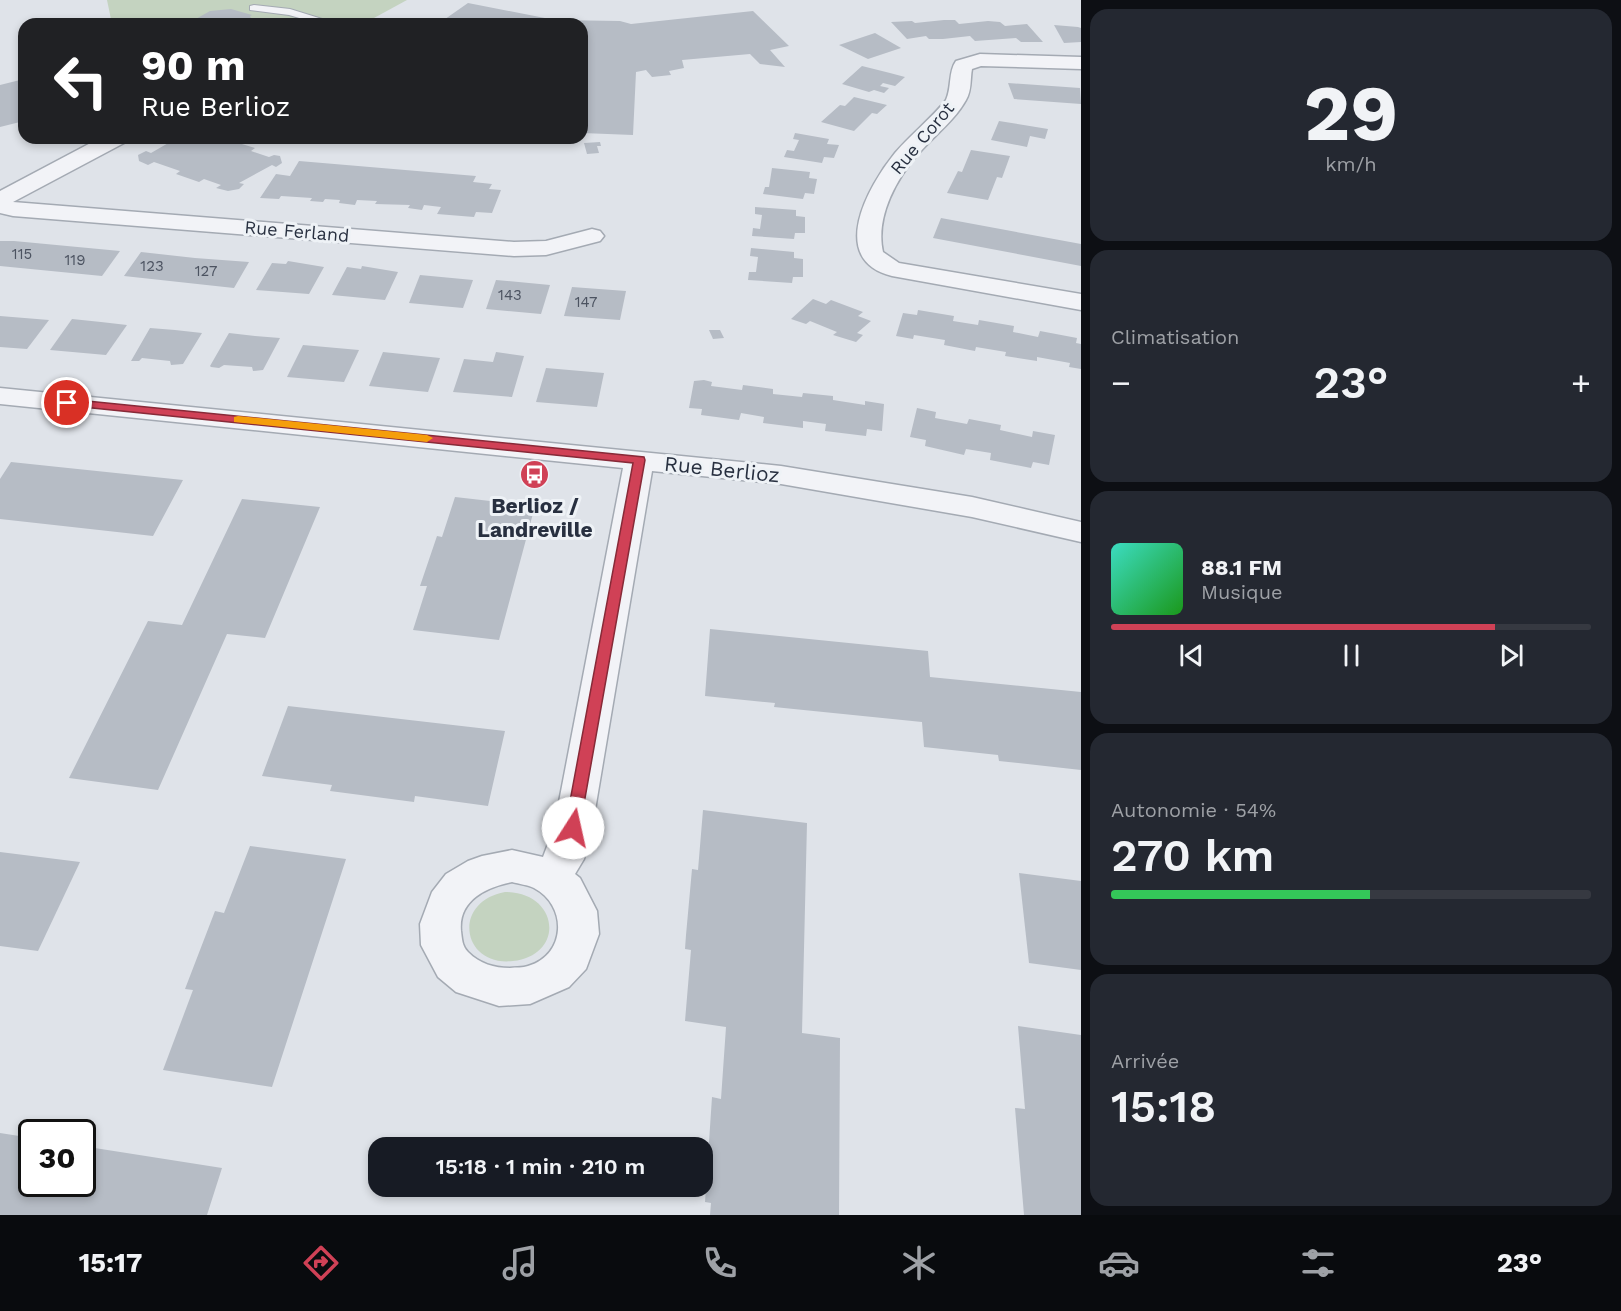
<!DOCTYPE html>
<html lang="fr">
<meta charset="utf-8">
<style>
body{margin:0;font-family:"Work Sans",sans-serif;background:#242831;color:#f1f3f6;height:100vh;display:flex;flex-direction:column;font-size:22px;white-space:nowrap}
*{box-sizing:border-box;margin:0}
p{font-size:20px;color:#9ea1a6}
.icon{flex:none;width:33px;height:33px;fill:none;stroke:currentColor;stroke-width:2;stroke-linecap:round;stroke-linejoin:round}
.map{position:relative;flex:1;overflow:hidden}
.details{display:flex;flex-direction:column;gap:9px;padding:9px;background:#0d0f14;width:540px}
.details>*{flex:none}
.top-card{position:absolute;left:18px;top:18px;width:570px;height:126px;border-radius:18px;box-shadow:0 3px 9px #0003;background:#202124;color:#fff;overflow:hidden}
.speed{position:absolute;left:18px;top:1119px;display:flex;gap:12px;font-size:30px;font-weight:700;text-align:center}
.speed>*{display:grid;place-content:center;width:78px;height:78px;border-radius:50%;background:#171b24;box-shadow:0 3px 9px #0003;line-height:1}
.speed .limit{border:3px solid #111;border-radius:9px;background:#fff;color:#111}
.pin{position:absolute;display:grid;place-items:center;width:51px;height:51px;color:#fff;margin:-26px;border:3px solid #fff;border-radius:50%;box-shadow:0 2px 6px #0007}
.me{position:absolute;width:66px;margin:-33px;rotate:10deg;stroke-linejoin:round;filter:drop-shadow(0 0 4px #0008)}
.turn{display:flex;align-items:center;gap:21px;height:126px;padding:0 24px;font-size:27px}
.turn .icon{width:78px;height:78px;stroke-width:2.5}
.turn b{display:block;font-size:42px;line-height:51px}
.big{font-size:45px;font-weight:600;line-height:1.1}
.details .widget{flex:1;display:flex;flex-direction:column;justify-content:center;gap:9px;min-width:0;padding:0 21px;border-radius:18px;background:#242831}
.details .dial{align-items:center;gap:0}
.dial b{font-size:78px;line-height:1}
.song{display:flex;align-items:center;gap:18px}
.cover{width:72px;height:72px;border-radius:9px;background:linear-gradient(135deg,hsl(170 70% 55%),hsl(120 70% 35%))}
.played{height:6px;border-radius:3px;background:linear-gradient(90deg,#d04156 80%,#363941 80%)}
.keys{display:flex;justify-content:space-around;direction:ltr}
.heat{display:flex;justify-content:space-between;align-items:center;font-size:33px;direction:ltr}
.charge{height:9px;border-radius:4px;background:linear-gradient(90deg,#34c759 54%,#363941 0)}
.trip{position:absolute;left:368px;top:1137px;width:345px;height:60px;border-radius:18px;background:#171b24;box-shadow:0 3px 9px #0003;font-weight:600;line-height:60px;text-align:center}
.tabs{display:flex;height:96px;justify-content:space-around;align-items:center;background:#090b0e;color:#9ea1a6}
.tabs .icon{width:42px;height:42px}
.tabs .active{color:#d04156}
.tabs b{font-size:27px;color:#f1f3f6}
main{display:flex;flex:1;min-height:0}
.map>svg:first-child{display:block}
</style>
<main>
<div class="map">
<svg width="1081" height="1215" viewBox="0 0 1081 1215">
<rect width="100%" height="100%" fill="#dfe3e9"/>
<g fill="#c4d3c0">
<path d="M107,0H407L363,24H112Z"/>
<path d="M505,892C559,892 566,955 513,961C462,967 451,902 505,892Z"/>
</g>
<g fill="#b6bcc5">
<path d="M468,3L555,20L620,21L631,24L753,11L789,46L770,50L785,67L760,64L750,54L682,60L684,68L669,71L671,75L652,77L646,70L636,72L633,135L582,133V24H438Z"/>
<path d="M231,9L252,15L250,16L254,24H196L194,20L210,11Z"/>
<path d="M944,20H955L959,24L988,21L1000,22L1005,26L1027,24L1043,42H1021L1016,38L975,41L970,36L943,39H929L926,36L907,39L891,22L912,21L915,23Z"/>
<path d="M1054,25L1078,27L1081,28V42L1064,43Z"/>
<path d="M875,33L901,48L868,59L839,45Z"/>
<path d="M862,66L890,73L905,77L895,86L883,83L880,86L889,88L884,93L874,90L869,92L842,84Z"/>
<path d="M24,79V121L0,127V85Z"/>
<path d="M1008,83L1080,88L1081,104L1014,99Z"/>
<path d="M854,97L887,105L877,114L872,113L854,131L821,122L840,105L845,106Z"/>
<path d="M999,121L1048,129L1045,139L1030,136L1027,147L991,140Z"/>
<path d="M795,133L829,139L827,144L839,145L834,158L824,157L822,163L784,157L787,150L794,151L799,140L793,139Z"/>
<path d="M177,138H209L227,144L232,141L255,148L251,151L269,157L274,155L280,156L282,163L276,167L272,165L239,183L244,184L239,189L228,191L216,188L221,185L204,179L199,182L176,174L180,171L154,162L148,165L139,161L138,155L146,151L151,153Z"/>
<path d="M600,142L601,146H597L599,153L587,154L584,143Z"/>
<path d="M971,150L1010,156L1002,178L997,177L988,200L947,193L958,171L962,172Z"/>
<path d="M299,161L476,176L473,182L492,184L489,189L501,190L492,213L476,212L474,217L437,214L441,207L424,205L422,210L408,208L410,205L375,204L377,201L357,200L355,205L339,203L340,200L325,199L323,202L310,201L312,198L281,196L279,199L260,198L276,174L290,176Z"/>
<path d="M772,168L810,172L809,178L817,179L814,194L805,193L803,199L763,194L765,187H769Z"/>
<path d="M755,207L796,210V216L805,217V233H795L794,239L752,236L753,228L760,229L762,215L755,214Z"/>
<path d="M941,218L1081,244V266L933,238Z"/>
<path d="M0,241H14L120,251L102,276L0,266Z"/>
<path d="M751,248L794,252V258L803,259V277H793L792,283L748,280L749,272H756L758,257L750,256Z"/>
<path d="M141,252L195,258L249,262L234,288L124,276Z"/>
<path d="M288,261L324,267L309,294L256,290L272,263L286,264Z"/>
<path d="M362,266L398,272L385,300L332,295L347,267L361,269Z"/>
<path d="M420,275L473,280L463,308L409,303Z"/>
<path d="M496,280L550,285L541,314L486,309Z"/>
<path d="M572,287L626,291L620,320L564,316Z"/>
<path d="M813,299L826,304L831,300L863,312L858,316L871,321L857,333L863,335L856,342L833,335L837,332L810,321L806,324L791,319Z"/>
<path d="M918,310L954,316L953,321L978,325L979,320L1014,326L1013,332L1038,337L1040,331L1077,338L1076,343L1081,344V369L1069,367L1070,363L1037,357V361L1005,356L1006,352L976,347L975,351L944,345L945,340L914,335L913,339L896,336L903,313L917,315Z"/>
<path d="M0,316L49,320L27,349L0,347Z"/>
<path d="M72,319L101,322L127,325L106,355L50,350Z"/>
<path d="M150,328L175,330L202,333L183,364L171,365L170,361L142,358L139,361H131Z"/>
<path d="M709,330H720L724,338L713,339Z"/>
<path d="M229,333L255,336L280,338L263,370L253,371L252,367L224,365L219,368L211,367L210,366Z"/>
<path d="M303,345L359,350L344,382L287,377Z"/>
<path d="M383,352L440,358L428,392L369,386Z"/>
<path d="M496,352L524,356L512,397L453,392L464,359L493,362Z"/>
<path d="M546,368L604,373L597,407L536,402Z"/>
<path d="M704,380L712,382L711,386L742,390L743,385L773,389V394L802,397L803,393L833,396V400L865,405V401L884,404L882,431L867,429L866,436L825,431L826,424L803,421V428L763,423L764,417L741,413L739,420L701,415L702,409L689,408L694,381Z"/>
<path d="M917,408L936,412L935,418L967,424L969,419L1001,425L1000,430L1032,437L1033,431L1055,435L1049,465L1033,462L1031,468L990,460L991,453L966,449L964,455L925,446L926,440L910,437Z"/>
<path d="M11,462L68,468L183,480L153,536L0,519V479Z"/>
<path d="M455,497L535,506L499,640L413,630L427,586H420L437,536L442,537Z"/>
<path d="M242,499L320,507L265,638L227,634L158,790L69,778L148,621L182,625Z"/>
<path d="M710,629L928,651L930,677L1081,692V770L999,761L998,755L924,747L922,722L774,707L775,703L705,696Z"/>
<path d="M288,706L505,731L488,806L415,796L414,802L330,791L332,785L262,776Z"/>
<path d="M703,810L807,823L802,1033L840,1038L839,1215H710L711,1203L705,1202L712,1097L721,1099L726,1027L685,1021L691,950L685,949L686,935L692,869L698,870Z"/>
<path d="M250,846L346,859L272,1087L163,1070L193,990L185,989L215,911L224,913Z"/>
<path d="M0,852L80,862L38,951L0,946Z"/>
<path d="M1019,873L1081,881V970L1029,963Z"/>
<path d="M1018,1026L1081,1035V1215H1024L1015,1108L1025,1109Z"/>
<path d="M0,1133L32,1138V1184H82V1146L222,1168L207,1215H0Z"/>
</g>
<g fill="none" stroke-linecap="round" stroke-linejoin="round">
<defs>
<path id="service" d="M254,5L290,9L335,23L320,24L289,15L250,10V6Z"/>
<g id="minor">
<path d="M980,54L1081,57V69L981,66L972,69C970,79 972,90 966,100C955,120 935,135 920,152C897,177 875,217 883,252L899,263L1081,294V310L892,276C827,260 868,186 895,153C911,134 931,119 946,100C952,87 948,72 956,61Z"/>
<path d="M100,138H127L124,143L13,202L514,242L546,241L592,229L600,231L604,236L600,241L546,255L514,256L13,216L0,213V191Z"/>
<path d="M0,388L781,466L972,497L1081,522V542L972,517L781,484L652,471L592,828L584,859L575,874L580,878L597,911L599,934L586,969L569,987L530,1004L499,1006L456,992L438,977L421,945L420,924L432,892L446,874L468,861L482,856L512,850L543,857L554,828L623,468L0,404ZM512,882C519,884 528,885 534,888C568,906 566,955 528,966C523,968 516,967 510,968C494,968 480,964 468,952C462,946 462,939 461,931C458,900 487,887 512,882Z"/>
</g>
</defs>
<use href="#service" stroke="#a4aab3" stroke-width="2"/>
<use href="#minor" stroke="#a4aab3" stroke-width="3"/>
<use href="#service" fill="#f2f3f7" fill-rule="evenodd"/>
<use href="#minor" fill="#f2f3f7" fill-rule="evenodd"/>
</g>
<path fill="#d04156" stroke="#872a38" stroke-width="1.5" d="M67,399L644,457L645,460L579,832L573,834L568,832L565,828L633,463L63,405L61,403Z"/>
<path fill="#f59e0b" d="M238,416L427,435L433,438L427,442L234,422V417Z"/>
<defs>
<symbol id="bus-disc" viewBox="-11 -11 22 22"><circle r="9.5" fill="#d04156" stroke="#eef2f6"/><path d="M-5-6H5V4H4V6H2V4H-2V6H-4V4H-5ZM-3.5-4V0h7V-4ZM-3.5 1.2v1.5H-2V1.2ZM2 1.2v1.5H3.5V1.2Z" fill="#fff"/></symbol>
</defs>
<g fill-rule="evenodd">
<use href="#bus-disc" x="518" y="458" width="33" height="33"/>
</g>
<g text-anchor="middle" dominant-baseline="central" stroke-width="6" stroke-linejoin="round" paint-order="stroke">
<g font-size="15" fill="#4c5361">
<text x="22" y="254">115</text>
<text x="75" y="260">119</text>
<text x="152" y="266">123</text>
<text x="206" y="271">127</text>
<text x="510" y="295">143</text>
<text x="586" y="302">147</text>
</g>
<g font-size="18" fill="#283040" stroke="#eef2f6">
<text transform="translate(922 138) rotate(-50)">Rue Corot</text>
<text transform="translate(297 231) rotate(5)">Rue Ferland</text>
</g>
<g font-size="21" fill="#283040" stroke="#eef2f6">
<text transform="translate(722 469) rotate(6)">Rue Berlioz</text>
</g>
<g font-size="21" font-weight="bold" fill="#283040" stroke="#eef2f6">
<text x="535" y="505">Berlioz /<tspan x="535" dy="24">Landreville</tspan></text>
</g>
</g>
</svg>
<div class="speed"><div class="limit">30</div></div>
<div class="pin" style="left:67px;top:403px;background:#d93025"><svg class="icon" aria-label="arrive" viewBox="0 0 24 24"><path d="M6 21V4h12l-3 4 3 4H6"/></svg></div>
<svg class="me" style="left:573px;top:828px" viewBox="-20 -20 40 40"><circle r="19" fill="#fff"/><path d="M0-13L10 11 0 6-10 11z" fill="#d04156"/></svg>
<div class="trip">15:18 · 1 min · 210 m</div>
<div class="top-card">
<div class="turn"><svg class="icon" aria-label="left" viewBox="0 0 24 24"><path d="M17 20v-9H6M10 6l-5 5 5 5"/></svg><div><b>90 m</b>Rue Berlioz</div></div>
</div>
</div>
<section class="details">
<div class="widget dial"><b>29</b><p>km/h</p></div>
<div class="widget"><p>Climatisation</p>
<div class="heat"><a>−</a><b class="big">23°</b><a>+</a></div>
</div>
<div class="widget">
<div class="song"><i class="cover"></i><div><b>88.1 FM</b><p>Musique</p></div></div>
<div class="played"></div>
<div class="keys"><svg class="icon" aria-label="previous" viewBox="0 0 24 24"><path d="M18 5L8 12l10 7zM5 5v14"/></svg><svg class="icon" aria-label="pause" viewBox="0 0 24 24"><path d="M8 5v14M16 5v14"/></svg><svg class="icon" aria-label="next" viewBox="0 0 24 24"><path d="M6 5l10 7-10 7zM19 5v14"/></svg></div>
</div>
<div class="widget"><p>Autonomie · 54%</p><b class="big">270 km</b><div class="charge"></div></div>
<div class="widget"><p>Arrivée</p><b class="big">15:18</b></div>
</section>
</main>
<nav class="tabs">
<b>15:17</b>
<svg class="icon active" aria-label="directions" viewBox="0 0 24 24"><path d="M12 3l9 9-9 9-9-9zM9 14v-3h6M13 9l2 2-2 2"/></svg>
<svg class="icon" aria-label="music" viewBox="0 0 24 24"><path d="M9 18V5l10-2v13"/><circle cx="6" cy="18" r="3"/><circle cx="16" cy="16" r="3"/></svg>
<svg class="icon" aria-label="phone" viewBox="0 0 24 24"><path d="M5 4h4l2 5-3 2q2 4 5 5l2-3 5 2v4C11 20 4 13 5 4z"/></svg>
<svg class="icon" aria-label="climate" viewBox="0 0 24 24"><path d="M12 3v18M4 7l16 10M4 17L20 7"/></svg>
<svg class="icon" aria-label="car" viewBox="0 0 24 24"><path d="M5 17H2v-5l4-1 3-4h7l3 4 3 1v5h-3M9 17h6M6 11h13"/><circle cx="7" cy="17" r="2"/><circle cx="17" cy="17" r="2"/></svg>
<svg class="icon" aria-label="filters" viewBox="0 0 24 24"><path d="M4 7h16M4 17h16"/><circle cx="9" cy="7" r="2"/><circle cx="15" cy="17" r="2"/></svg>
<b>23°</b>
</nav>
